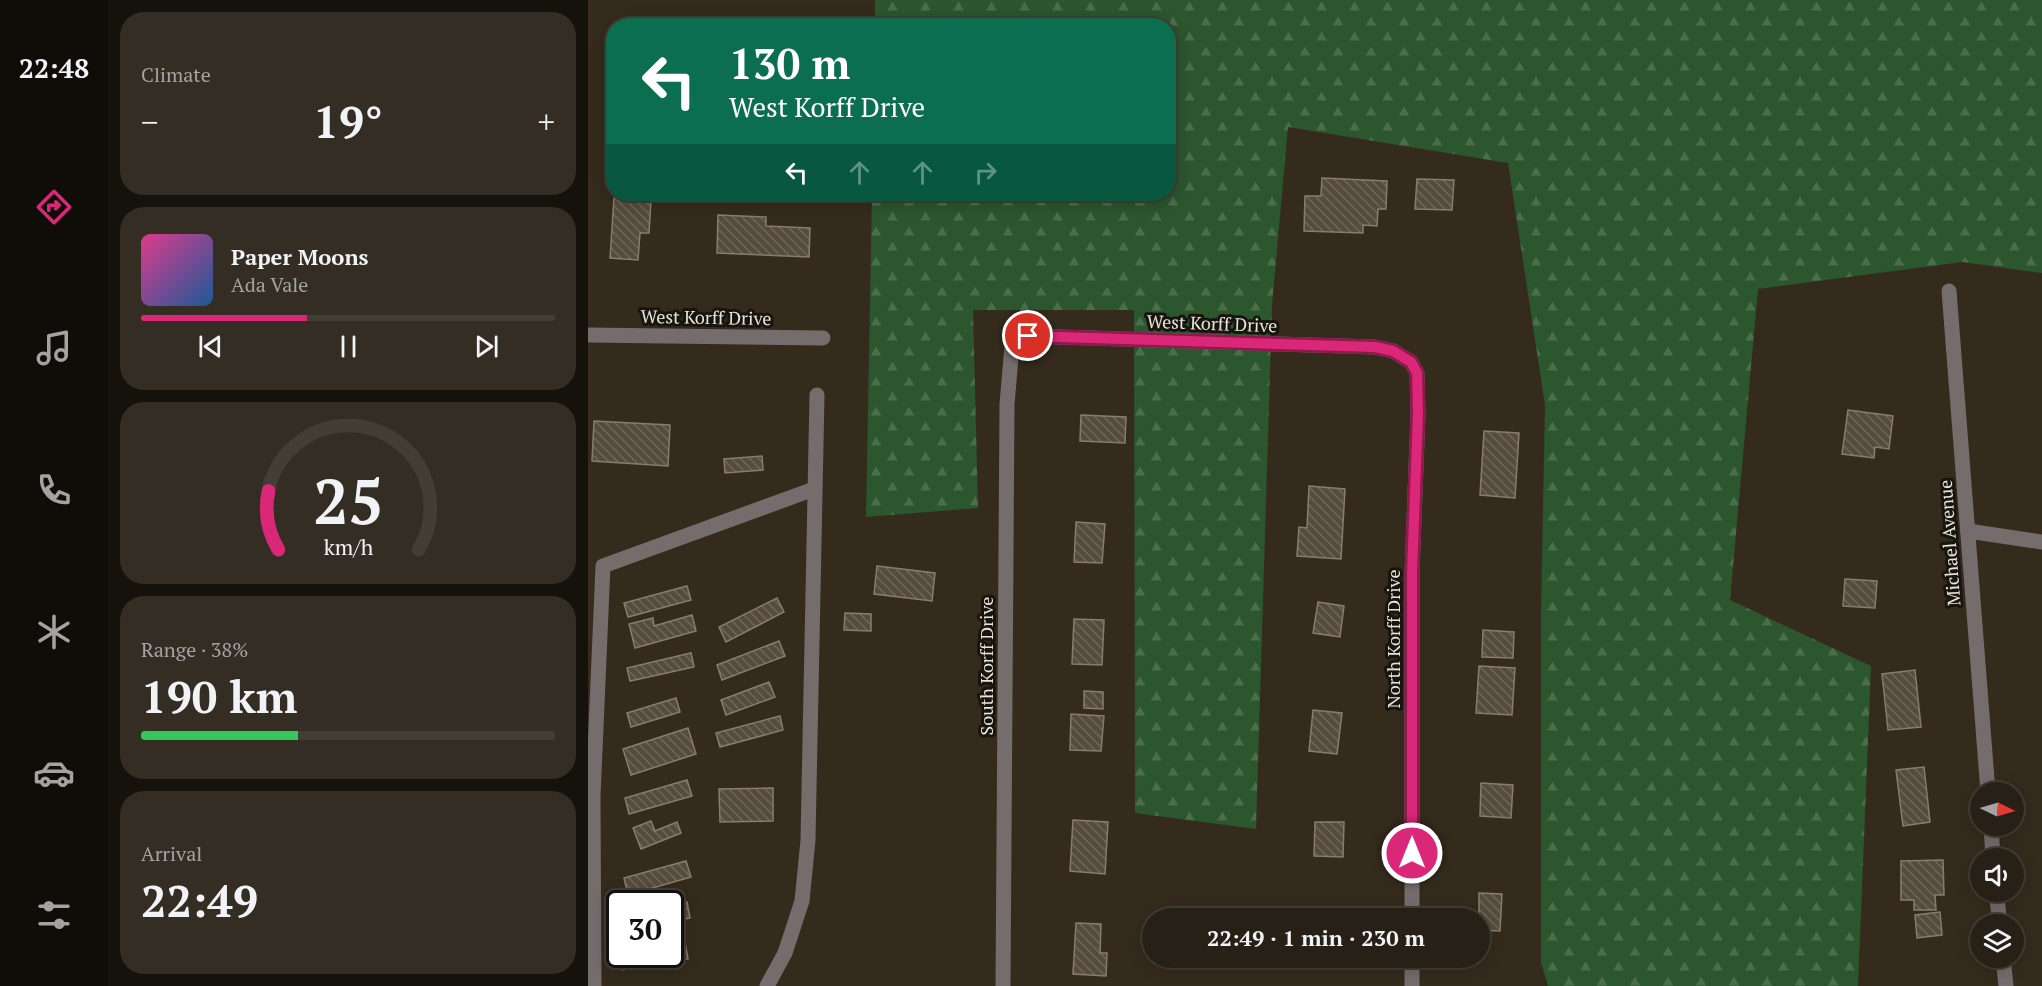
<!DOCTYPE html>
<meta charset="utf-8">
<style>
body{margin:0;font-family:"PT Serif",serif;background:#332d23;color:#f1f3f6;height:100vh;display:flex;flex-direction:column;font-size:22px;white-space:nowrap}
*{box-sizing:border-box;margin:0}
p{font-size:20px;color:#a4a3a1}
.icon{flex:none;width:33px;height:33px;fill:none;stroke:currentColor;stroke-width:2;stroke-linecap:round;stroke-linejoin:round}
.map{position:relative;flex:1;overflow:hidden}
.side{display:flex;flex-direction:column;gap:12px;padding:12px;background:#15120c;width:480px}
.side>*{flex:none}
.hud{position:absolute;left:18px;top:18px;width:570px;height:183px;border-radius:24px;box-shadow:0 3px 15px #0003,0 0 0 2px #433e35;background:#0b6e4f;color:#fff;overflow:hidden}
.needle{width:39px;rotate:95deg}
.tools{position:absolute;left:1382px;top:782px;display:grid;gap:12px}
.tools a{display:grid;place-items:center;width:54px;height:54px;border-radius:50%;background:#272016;box-shadow:0 3px 15px #0003,0 0 0 2px #433e35;font-size:30px}
.speed{position:absolute;left:18px;top:890px;display:flex;gap:12px;font-size:30px;font-weight:700;text-align:center}
.speed>*{display:grid;place-content:center;width:78px;height:78px;border-radius:50%;background:#272016;box-shadow:0 3px 15px #0003,0 0 0 2px #433e35;line-height:1}
.speed .limit{border:3px solid #111;border-radius:9px;background:#fff;color:#111}
.pin{position:absolute;display:grid;place-items:center;width:51px;height:51px;color:#fff;margin:-26px;border:3px solid #fff;border-radius:50%;box-shadow:0 2px 6px #0007}
.me{position:absolute;width:66px;margin:-33px;rotate:0deg;stroke-linejoin:round;filter:drop-shadow(0 0 4px #0008)}
.turn{display:flex;align-items:center;gap:21px;height:126px;padding:0 24px;font-size:27px}
.turn .icon{width:78px;height:78px;stroke-width:2.5}
.turn b{display:block;font-size:42px;line-height:51px}
.lanes{display:flex;align-items:center;height:57px;padding:0 24px;background:#0003;justify-content:center;gap:30px;direction:ltr}
.lanes .off{opacity:.35}
.big{font-size:45px;font-weight:800;line-height:1.1}
.side .widget{flex:1;display:flex;flex-direction:column;justify-content:center;gap:9px;min-width:0;padding:0 21px;border-radius:24px;background:#332d23}
.side .dial{align-items:center;gap:0}
.dial svg{height:156px;overflow:visible;fill:none;stroke:#433e35;stroke-width:7;stroke-linecap:round;text-anchor:middle}
.dial text{fill:#f1f3f6;stroke:none}
.song{display:flex;align-items:center;gap:18px}
.cover{width:72px;height:72px;border-radius:9px;background:linear-gradient(135deg,hsl(330 70% 55%),hsl(210 70% 35%))}
.played{height:6px;border-radius:3px;background:linear-gradient(90deg,#db2777 40%,#433e35 40%)}
.keys{display:flex;justify-content:space-around;direction:ltr}
.heat{display:flex;justify-content:space-between;align-items:center;font-size:33px;direction:ltr}
.charge{height:9px;border-radius:4px;background:linear-gradient(90deg,#34c759 38%,#433e35 0)}
.trip{position:absolute;left:554px;top:908px;width:348px;height:60px;border-radius:30px;background:#272016;box-shadow:0 3px 15px #0003,0 0 0 2px #433e35;font-weight:800;line-height:60px;text-align:center}
main{display:flex;flex:1;min-height:0}
.dock{display:flex;flex-direction:column;width:108px;justify-content:space-around;align-items:center;background:#100d09;color:#a4a3a1}
.dock .icon{width:42px;height:42px}
.dock .selected{color:#db2777}
.dock b{font-size:27px;color:#f1f3f6}
.map>svg:first-child{display:block}
</style>
<main>
<nav class="dock">
<b>22:48</b>
<svg class="icon selected" aria-label="directions" viewBox="0 0 24 24"><path d="M12 3l9 9-9 9-9-9zM9 14v-3h6M13 9l2 2-2 2"/></svg>
<svg class="icon" aria-label="music" viewBox="0 0 24 24"><path d="M9 18V5l10-2v13"/><circle cx="6" cy="18" r="3"/><circle cx="16" cy="16" r="3"/></svg>
<svg class="icon" aria-label="phone" viewBox="0 0 24 24"><path d="M5 4h4l2 5-3 2q2 4 5 5l2-3 5 2v4C11 20 4 13 5 4z"/></svg>
<svg class="icon" aria-label="climate" viewBox="0 0 24 24"><path d="M12 3v18M4 7l16 10M4 17L20 7"/></svg>
<svg class="icon" aria-label="car" viewBox="0 0 24 24"><path d="M5 17H2v-5l4-1 3-4h7l3 4 3 1v5h-3M9 17h6M6 11h13"/><circle cx="7" cy="17" r="2"/><circle cx="17" cy="17" r="2"/></svg>
<svg class="icon" aria-label="filters" viewBox="0 0 24 24"><path d="M4 7h16M4 17h16"/><circle cx="9" cy="7" r="2"/><circle cx="15" cy="17" r="2"/></svg>
</nav>
<section class="side">
<div class="widget"><p>Climate</p>
<div class="heat"><a>−</a><b class="big">19°</b><a>+</a></div>
</div>
<div class="widget">
<div class="song"><i class="cover"></i><div><b>Paper Moons</b><p>Ada Vale</p></div></div>
<div class="played"></div>
<div class="keys"><svg class="icon" aria-label="previous" viewBox="0 0 24 24"><path d="M18 5L8 12l10 7zM5 5v14"/></svg><svg class="icon" aria-label="pause" viewBox="0 0 24 24"><path d="M8 5v14M16 5v14"/></svg><svg class="icon" aria-label="next" viewBox="0 0 24 24"><path d="M6 5l10 7-10 7zM19 5v14"/></svg></div>
</div>
<div class="widget dial"><svg viewBox="0 0 100 80">
<path d="M14 69A42 42 0 1 1 86 69"/>
<path d="M14 69A42 42 0 0 1 9 39" stroke="#db2777"/>
<text x="50" y="56" font-size="32" font-weight="700">25</text>
<text x="50" y="72" font-size="11">km/h</text>
</svg></div>
<div class="widget"><p>Range · 38%</p><b class="big">190 km</b><div class="charge"></div></div>
<div class="widget"><p>Arrival</p><b class="big">22:49</b></div>
</section>
<div class="map">
<svg width="1454" height="986" viewBox="0 0 1454 986">
<defs>
<pattern id="forest-firs" width="22" height="20" patternUnits="userSpaceOnUse" patternTransform="scale(1.5)"><rect width="22" height="20" fill="#2b562e"/><path d="M5 1l3.5 6h-7zM16 11l3.5 6h-7z" fill="#4a6e4c"/></pattern>
<pattern id="building-back-hatch" width="6" height="6" patternUnits="userSpaceOnUse" patternTransform="scale(1.5)"><rect width="6" height="6" fill="#564c3d"/><path d="M-1 5l2 2M0 0l6 6M5-1l2 2" fill="none" stroke="#6e6658"/></pattern>
</defs>
<rect width="100%" height="100%" fill="#342b1d"/>
<path fill="url(#forest-firs)" d="M287,0H1454V273L1374,262L1170,289L1142,600L1283,666L1270,986H960L953,962V611L957,405L920,163L700,127L684,305L668,829L547,813L546,310H385L390,508L278,517L284,194H580V26L287,25Z"/>
<g fill="url(#building-back-hatch)" stroke="#887d6d" stroke-width="1.5">
<path d="M734,178L799,181L798,209H790L789,226L775,225V233L716,231L717,196H733Z"/>
<path d="M829,179L866,180L864,210L827,209Z"/>
<path d="M26,198L63,201L61,233H52L50,260L22,258Z"/>
<path d="M130,215L178,217V226L222,228L221,257L129,253Z"/>
<path d="M1260,410L1305,416L1301,449L1287,447L1286,458L1254,454Z"/>
<path d="M493,415L538,417L537,443L492,441Z"/>
<path d="M6,421L82,425L80,466L4,461Z"/>
<path d="M896,431L931,433L927,498L892,495Z"/>
<path d="M174,456L175,470L137,473L136,459Z"/>
<path d="M721,486L757,489L753,559L709,556L711,527L719,528Z"/>
<path d="M488,522L517,524L514,563L486,562Z"/>
<path d="M289,566L347,573L344,601L286,594Z"/>
<path d="M1257,579L1289,581L1287,608L1255,606Z"/>
<path d="M99,586L103,600L40,617L36,603Z"/>
<path d="M189,598L196,612L138,642L131,627Z"/>
<path d="M730,602L756,606L752,637L725,633Z"/>
<path d="M257,613L283,614V631L256,630Z"/>
<path d="M104,615L108,631L47,648L41,624L65,618L66,626Z"/>
<path d="M486,619L516,620L514,665L484,664Z"/>
<path d="M895,630L926,632L925,658L894,657Z"/>
<path d="M191,641L197,656L134,680L129,665Z"/>
<path d="M103,653L106,667L42,681L39,668Z"/>
<path d="M891,666L927,668L924,715L888,713Z"/>
<path d="M1327,670L1333,727L1300,730L1294,674Z"/>
<path d="M181,682L187,697L138,715L133,700Z"/>
<path d="M496,691L515,692V709L496,708Z"/>
<path d="M88,698L92,712L43,727L39,713Z"/>
<path d="M725,710L754,713L749,754L721,751Z"/>
<path d="M483,714L516,716L513,751L482,750Z"/>
<path d="M192,716L195,730L132,747L128,733Z"/>
<path d="M100,728L108,754L43,775L35,749Z"/>
<path d="M1336,767L1342,822L1315,826L1308,770Z"/>
<path d="M99,780L104,796L41,814L37,798Z"/>
<path d="M893,783L925,785L923,818L892,816Z"/>
<path d="M185,788V821L132,822L131,789Z"/>
<path d="M485,820L520,822L517,874L482,871Z"/>
<path d="M63,821L67,831L89,822L93,833L53,849L45,828Z"/>
<path d="M727,822H756L755,857L726,856Z"/>
<path d="M1355,860L1356,895H1347L1348,910H1326V900H1313V861Z"/>
<path d="M98,861L103,877L40,895L36,878Z"/>
<path d="M891,893L914,894L912,931L891,930Z"/>
<path d="M99,902L102,918L82,922V905Z"/>
<path d="M1352,912L1354,935L1329,938L1327,915Z"/>
<path d="M488,923L513,924L512,953H519L518,976L485,974Z"/>
<path d="M97,943L100,959L34,970L32,954H82V945Z"/>
</g>
<g fill="none" stroke-linecap="round" stroke-linejoin="round">
<g stroke="#756c6c" stroke-width="15">
<path d="M1361,291L1400,792"/>
<path d="M0,335L235,338"/>
<path d="M1380,531L1454,542"/>
<path d="M1403,825L1405,858"/>
<path d="M1408,891L1412,924"/>
<path d="M1415,957L1418,986"/>
<path d="M6,986L5,797L15,566L226,489"/>
<path d="M179,986L197,953L214,901L220,840L229,395"/>
<path d="M415,986L419,404L424,346L440,336L787,347L805,351L823,362L829,373L830,414L824,573V918"/>
<path d="M824,986V957"/>
</g>
</g>
<g fill="none" stroke-linecap="round" stroke-linejoin="round">
<defs>
<path id="route" d="M440,336L787,347L805,351L823,362L829,373L830,414L824,573V853"/>
</defs>
<use href="#route" stroke="#8e194d" stroke-width="15"/>
<use href="#route" stroke="#db2777" stroke-width="10"/>
</g>
<g text-anchor="middle" dominant-baseline="central" stroke-width="6" stroke-linejoin="round" paint-order="stroke">
<g font-size="18" fill="#e9e3da" stroke="#18140e">
<text transform="translate(118 317) rotate(1)">West Korff Drive</text>
<text transform="translate(624 323) rotate(2)">West Korff Drive</text>
<text transform="translate(1361 543) rotate(-94)">Michael Avenue</text>
<text transform="translate(805 639) rotate(-90)">North Korff Drive</text>
<text transform="translate(398 666) rotate(-90)">South Korff Drive</text>
</g>
</g>
</svg>
<div class="tools">
<a><svg class="needle" viewBox="-14 -14 28 28"><path d="M0-13l5 13h-10z" fill="#e53935"/><path d="M0 13l5-13h-10z" fill="#a4a3a1"/></svg></a>
<a><svg class="icon" aria-label="sound" viewBox="0 0 24 24"><path d="M4 9h4l5-4v14l-5-4H4zM17 9q2 3 0 6"/></svg></a>
<a><svg class="icon" aria-label="layers" viewBox="0 0 24 24"><path d="M12 4l9 5-9 5-9-5zM3 14l9 5 9-5"/></svg></a>
</div>
<div class="speed"><div class="limit">30</div></div>
<div class="pin" style="left:440px;top:336px;background:#d93025"><svg class="icon" aria-label="arrive" viewBox="0 0 24 24"><path d="M6 21V4h12l-3 4 3 4H6"/></svg></div>
<svg class="me" style="left:824px;top:853px" viewBox="-20 -20 40 40"><circle r="17" fill="#db2777" stroke="#fff" stroke-width="3"/><path d="M0-11L8 9 0 5-8 9z" fill="#fff"/></svg>
<div class="trip">22:49 · 1 min · 230 m</div>
<div class="hud">
<div class="turn"><svg class="icon" aria-label="left" viewBox="0 0 24 24"><path d="M17 20v-9H6M10 6l-5 5 5 5"/></svg><div><b>130 m</b>West Korff Drive</div></div>
<div class="lanes"><svg class="icon" aria-label="left" viewBox="0 0 24 24"><path d="M17 20v-9H6M10 6l-5 5 5 5"/></svg><svg class="icon off" aria-label="ahead" viewBox="0 0 24 24"><path d="M12 20V5M6 11l6-6 6 6"/></svg><svg class="icon off" aria-label="ahead" viewBox="0 0 24 24"><path d="M12 20V5M6 11l6-6 6 6"/></svg><svg class="icon off" aria-label="right" viewBox="0 0 24 24"><path d="M7 20v-9h11M14 6l5 5-5 5"/></svg></div>
</div>
</div>
</main>
